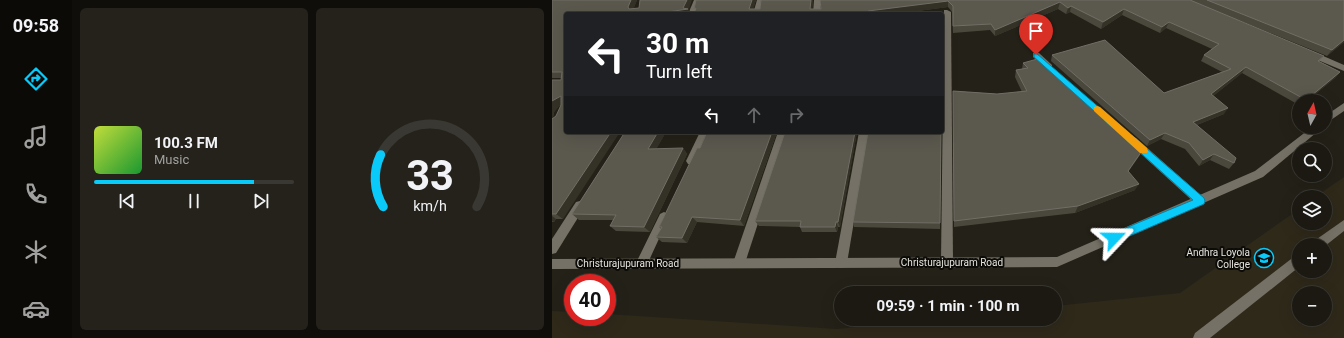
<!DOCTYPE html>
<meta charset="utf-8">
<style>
body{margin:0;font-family:Roboto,sans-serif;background:#24221b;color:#f1f3f6;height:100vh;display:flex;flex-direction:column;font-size:15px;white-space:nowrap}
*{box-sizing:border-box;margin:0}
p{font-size:13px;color:#a0a09f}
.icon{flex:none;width:22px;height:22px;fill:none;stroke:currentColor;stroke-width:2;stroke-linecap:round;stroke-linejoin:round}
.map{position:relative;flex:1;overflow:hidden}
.details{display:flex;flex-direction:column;gap:8px;padding:8px;background:#0f0e0a;width:480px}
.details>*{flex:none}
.hud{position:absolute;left:12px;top:12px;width:380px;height:122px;border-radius:4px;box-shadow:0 4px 16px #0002,0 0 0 1px #393832;background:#202124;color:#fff;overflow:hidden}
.needle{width:26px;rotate:8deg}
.buttons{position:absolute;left:740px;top:94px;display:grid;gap:8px}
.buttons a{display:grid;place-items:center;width:40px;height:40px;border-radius:50%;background:#1b1912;box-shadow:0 4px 16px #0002,0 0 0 1px #393832;font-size:20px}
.speed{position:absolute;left:12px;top:274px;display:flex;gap:8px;font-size:20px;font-weight:700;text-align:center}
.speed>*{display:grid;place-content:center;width:52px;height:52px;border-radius:50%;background:#1b1912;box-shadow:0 4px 16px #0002,0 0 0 1px #393832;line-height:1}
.speed .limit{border:6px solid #d22;background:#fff;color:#111}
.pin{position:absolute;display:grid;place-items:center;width:34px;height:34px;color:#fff;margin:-41px -17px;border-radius:50% 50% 50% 0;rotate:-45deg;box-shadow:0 0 4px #0007}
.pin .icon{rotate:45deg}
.me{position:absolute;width:44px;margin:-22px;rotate:67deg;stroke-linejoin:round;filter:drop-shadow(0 0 3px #0008)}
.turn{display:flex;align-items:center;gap:14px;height:84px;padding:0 16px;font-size:18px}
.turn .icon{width:52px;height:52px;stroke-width:2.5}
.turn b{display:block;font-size:28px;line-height:34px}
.lanes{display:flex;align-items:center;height:38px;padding:0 16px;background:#0003;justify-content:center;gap:20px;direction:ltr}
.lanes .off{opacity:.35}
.details .tile{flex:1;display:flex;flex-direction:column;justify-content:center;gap:6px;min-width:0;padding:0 14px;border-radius:6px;background:#24221b}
.details .dial{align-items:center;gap:0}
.dial svg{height:104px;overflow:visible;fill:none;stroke:#393832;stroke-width:7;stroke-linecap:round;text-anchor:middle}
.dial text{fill:#f1f3f6;stroke:none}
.song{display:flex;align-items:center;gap:12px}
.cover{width:48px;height:48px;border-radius:6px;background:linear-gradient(135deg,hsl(70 70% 55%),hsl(130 70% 35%))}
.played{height:4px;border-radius:2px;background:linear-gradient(90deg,#0acafa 80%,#393832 80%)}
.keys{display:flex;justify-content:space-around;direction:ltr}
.details .tiles{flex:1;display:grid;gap:8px;grid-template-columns:repeat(2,1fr)}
.trip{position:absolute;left:282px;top:286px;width:228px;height:40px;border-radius:20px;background:#1b1912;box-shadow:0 4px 16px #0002,0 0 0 1px #393832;font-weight:700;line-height:40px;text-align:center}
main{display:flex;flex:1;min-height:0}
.menu{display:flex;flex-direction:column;width:72px;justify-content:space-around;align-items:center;background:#0b0a07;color:#a0a09f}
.menu .icon{width:28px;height:28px}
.menu .selected{color:#0acafa}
.menu b{font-size:18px;color:#f1f3f6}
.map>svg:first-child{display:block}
</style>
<main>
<nav class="menu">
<b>09:58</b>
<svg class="icon selected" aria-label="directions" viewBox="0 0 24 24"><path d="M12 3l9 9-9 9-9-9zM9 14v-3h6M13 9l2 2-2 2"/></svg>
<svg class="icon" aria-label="music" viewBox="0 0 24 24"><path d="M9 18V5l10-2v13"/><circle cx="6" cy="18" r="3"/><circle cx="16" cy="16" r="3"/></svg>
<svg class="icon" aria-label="phone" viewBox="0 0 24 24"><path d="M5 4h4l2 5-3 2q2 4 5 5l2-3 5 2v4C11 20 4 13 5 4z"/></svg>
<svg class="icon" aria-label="climate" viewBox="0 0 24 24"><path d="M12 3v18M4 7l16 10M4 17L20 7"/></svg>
<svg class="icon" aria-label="car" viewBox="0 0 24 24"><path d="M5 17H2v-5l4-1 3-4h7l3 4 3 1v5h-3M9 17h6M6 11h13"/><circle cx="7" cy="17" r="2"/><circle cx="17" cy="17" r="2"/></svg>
</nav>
<section class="details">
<div class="tiles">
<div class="tile">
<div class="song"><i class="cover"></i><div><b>100.3 FM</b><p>Music</p></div></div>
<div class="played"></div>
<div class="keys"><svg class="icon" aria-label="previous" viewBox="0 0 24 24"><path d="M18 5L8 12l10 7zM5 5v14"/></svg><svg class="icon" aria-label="pause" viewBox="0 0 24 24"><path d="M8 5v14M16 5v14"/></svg><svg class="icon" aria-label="next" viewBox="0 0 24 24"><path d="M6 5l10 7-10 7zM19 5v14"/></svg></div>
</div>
<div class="tile dial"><svg viewBox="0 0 100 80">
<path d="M14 69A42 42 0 1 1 86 69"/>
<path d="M14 69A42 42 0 0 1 12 29" stroke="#0acafa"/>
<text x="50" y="56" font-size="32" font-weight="700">33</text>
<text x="50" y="72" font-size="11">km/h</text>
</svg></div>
</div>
</section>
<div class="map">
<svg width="792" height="338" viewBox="0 0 792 338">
<rect width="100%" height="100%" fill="#242118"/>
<path fill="#2f291a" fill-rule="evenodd" d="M792,177V338H0V311L21,312V317H55V314L285,329L377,319H503V306L628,293L747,209V223H773V197H763ZM747,245H773V271H747ZM747,293H773V319H747Z"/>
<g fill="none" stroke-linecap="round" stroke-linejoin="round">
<g fill="#757166" fill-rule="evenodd">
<path d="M792,220V231L773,246V245H760L762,241Z"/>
<path d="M747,255V267L658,338H641L643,333L743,256Z"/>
</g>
<g fill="#757166" fill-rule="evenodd">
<path d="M142,0H148L144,14H136Z"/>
<path d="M205,0H211L209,14H201Z"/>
<path d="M262,0H268L269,14H261Z"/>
<path d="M392,10H395L399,12L401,262L399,266L395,267L391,266L389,262Z"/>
<path d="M756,52H762L792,65V71L756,56Z"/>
<path d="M481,53H487L500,65V69H494L481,57Z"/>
<path d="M148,132H158L142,164H136L134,161Z"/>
<path d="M226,132H236L193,263L191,267L187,268L183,267L181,263Z"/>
<path d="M307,132H317L295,263L293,267L289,268L285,267L283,263Z"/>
<path d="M581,137L584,138L652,198L653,201L652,204L648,205L644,204L578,144L576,141L578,138Z"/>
<path d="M28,201L32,202L33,205L32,208L4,253L0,254V239L24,202Z"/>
<path d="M112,212L116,214L117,217L94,267L90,268L86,267L84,263L86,259L108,214Z"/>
</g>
<g fill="#757166" fill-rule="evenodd">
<path d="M792,103V111L773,124V116Z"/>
<path d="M760,127H771L711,177L505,267L0,269V259L505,257L703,171Z"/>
</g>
</g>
<g fill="#4a473d" fill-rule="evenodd">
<path d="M0,0H85L81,9H137L14,14L11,219H4L2,222H0V80H9V78H0ZM9,105L4,116L1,118L2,112L7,106Z"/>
<path d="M144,0H204L201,9H208L209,0H261L260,9H269L268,0H792V42L775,56L684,19L788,72L783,78L755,101H747V105L690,73L661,96L672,114L645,125L682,163L677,169L658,160L647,166L633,149L609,139L595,146L499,61L500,55L612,93L670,72L649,61L652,55L660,49L614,28L608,33L570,15L549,29L518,12L514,14L506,9L443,36L438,30L401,33L400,12L396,7L343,14H142L143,11Z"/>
<path d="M471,63L592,148L588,155L576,172L583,190L523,213L402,227L401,91L445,94L470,92L463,77L464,70L470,69Z"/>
<path d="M73,132H114L104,149L131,148L135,154L98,232L64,231L58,226L61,220H27L20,214Z"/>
<path d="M155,132H225L192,226L145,222L135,243L110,242L104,237L109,229L107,227L148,148Z"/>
<path d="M305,132L288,227H286L285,232H250L248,227L207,226L203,221Z"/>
<path d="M389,132L388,229L302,227L301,222Z"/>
</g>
<g fill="#343127">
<path d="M79,0H85L80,14L76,7Z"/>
<path d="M135,0H140L137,9L139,14H102L131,8Z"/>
<path d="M200,0H204L200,14L197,9Z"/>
<path d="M259,0H261L260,14L258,9Z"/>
<path d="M396,1V7L343,14H316V11Z"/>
<path d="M508,2L506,9L443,36V30Z"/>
<path d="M519,6L518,12L514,14L516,8Z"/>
<path d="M572,9L570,15L549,29L551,22Z"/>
<path d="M617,22L614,28L608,33L610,27Z"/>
<path d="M792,40V42L775,56L780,50Z"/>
<path d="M694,67L690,73L655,101L659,94Z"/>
<path d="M788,72L783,78L755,101H754Z"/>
<path d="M9,96L14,103L7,106L2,112L0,122V101Z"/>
<path d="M676,108L672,114L637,128L641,122Z"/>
<path d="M59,132H68L11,219L4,214Z"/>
<path d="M106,132H114L101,155L96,149Z"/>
<path d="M220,132H225L192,226L188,220Z"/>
<path d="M303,132H305L288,227L286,222Z"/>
<path d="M613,133L609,139L595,146L598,140Z"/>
<path d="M131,148L135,154L98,232L92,227Z"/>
<path d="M592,148L588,155L572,178L576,171Z"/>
<path d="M662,154L658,160L647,166L651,160Z"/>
<path d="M587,184L583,190L523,213L526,206Z"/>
<path d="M0,216L4,219L2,222L0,221Z"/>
<path d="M140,217L145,222L135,243L130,238Z"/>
<path d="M284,222L286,227L285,232L283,227Z"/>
</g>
<g fill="#5b584e" stroke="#706e65">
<path d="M0,0H79L76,7L77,9L87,8L88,0H135L131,8L136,9L102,14H14V132H59L4,214H0V119L4,116L9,105V96L0,101V80H9L10,72H0Z"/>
<path d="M144,0H200L197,9H208L209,0H259L258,9H269L268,0H638L772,56L766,61L788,72L754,100L694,67L659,94L676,108L641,122L684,158L682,163L662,154L651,160L637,143L613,133L598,140L500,55L553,40L612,93L679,69L652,55L667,44L617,22L610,27L572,9L551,22L519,6L516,8L508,2L443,30L439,24L401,26V6L396,1L316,11V14H142L144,8L142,9Z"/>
<path d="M655,0H792V40L780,50Z"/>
<path d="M489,58L592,148L576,171L587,184L526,206L402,221L401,91L445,94L475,91L464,70L476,68L471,63Z"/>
<path d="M73,132H106L96,149L131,148L92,227L58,226L64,215L20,214Z"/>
<path d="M155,132H220L188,220L140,217L130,238L104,237L110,227H107L145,148H148Z"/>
<path d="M233,132H303L286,222H284L283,227H248L249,221H203Z"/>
<path d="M316,132H389L388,223L301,222Z"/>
</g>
<path fill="#0acafa" stroke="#0683a2" d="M484,53L652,198L653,201L652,204L566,241L562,242L559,241L557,238L559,234L641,200L482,57V54Z"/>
<path fill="#f59e0b" d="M545,106L548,107L595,148L596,151L595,153H588L542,111V107Z"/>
<defs>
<symbol id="university-ring" viewBox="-11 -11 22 22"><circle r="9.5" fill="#0c0b07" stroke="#0acafa" stroke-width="1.5"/><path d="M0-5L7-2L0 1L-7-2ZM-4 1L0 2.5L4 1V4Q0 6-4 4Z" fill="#0acafa"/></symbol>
</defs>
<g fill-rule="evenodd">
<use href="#university-ring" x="701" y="247" width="22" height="22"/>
</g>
<g text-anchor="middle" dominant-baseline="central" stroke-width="4" stroke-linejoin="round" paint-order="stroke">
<g font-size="10" fill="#e6e4de" stroke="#0c0b07" text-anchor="end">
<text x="698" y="252">Andhra Loyola<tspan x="698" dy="12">College</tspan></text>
</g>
<g font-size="10" fill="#e6e4de" stroke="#0c0b07">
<text x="400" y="262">Christurajupuram Road</text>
<text x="76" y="263">Christurajupuram Road</text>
</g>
</g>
</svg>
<div class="buttons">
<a><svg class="needle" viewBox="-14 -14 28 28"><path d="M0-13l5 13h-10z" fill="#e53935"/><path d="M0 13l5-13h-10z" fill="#a0a09f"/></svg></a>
<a><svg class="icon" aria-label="search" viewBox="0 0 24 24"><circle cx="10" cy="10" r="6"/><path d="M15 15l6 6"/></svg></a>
<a><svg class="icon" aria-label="layers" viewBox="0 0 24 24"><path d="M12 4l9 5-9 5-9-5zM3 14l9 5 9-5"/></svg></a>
<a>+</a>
<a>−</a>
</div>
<div class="speed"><div class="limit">40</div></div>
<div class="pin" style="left:484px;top:55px;background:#d93025"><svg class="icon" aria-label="arrive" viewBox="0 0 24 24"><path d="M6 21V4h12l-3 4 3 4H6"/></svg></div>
<svg class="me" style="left:562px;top:238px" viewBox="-20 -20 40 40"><path d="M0-17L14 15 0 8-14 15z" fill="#0acafa" stroke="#fff" stroke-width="4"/></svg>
<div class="trip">09:59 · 1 min · 100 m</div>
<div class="hud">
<div class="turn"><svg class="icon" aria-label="left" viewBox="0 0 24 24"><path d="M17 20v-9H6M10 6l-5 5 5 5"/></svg><div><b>30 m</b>Turn left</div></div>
<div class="lanes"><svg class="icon" aria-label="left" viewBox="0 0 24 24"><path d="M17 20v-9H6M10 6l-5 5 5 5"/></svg><svg class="icon off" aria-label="ahead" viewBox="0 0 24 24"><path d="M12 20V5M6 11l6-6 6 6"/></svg><svg class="icon off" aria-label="right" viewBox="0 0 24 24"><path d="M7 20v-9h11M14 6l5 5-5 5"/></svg></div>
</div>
</div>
</main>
